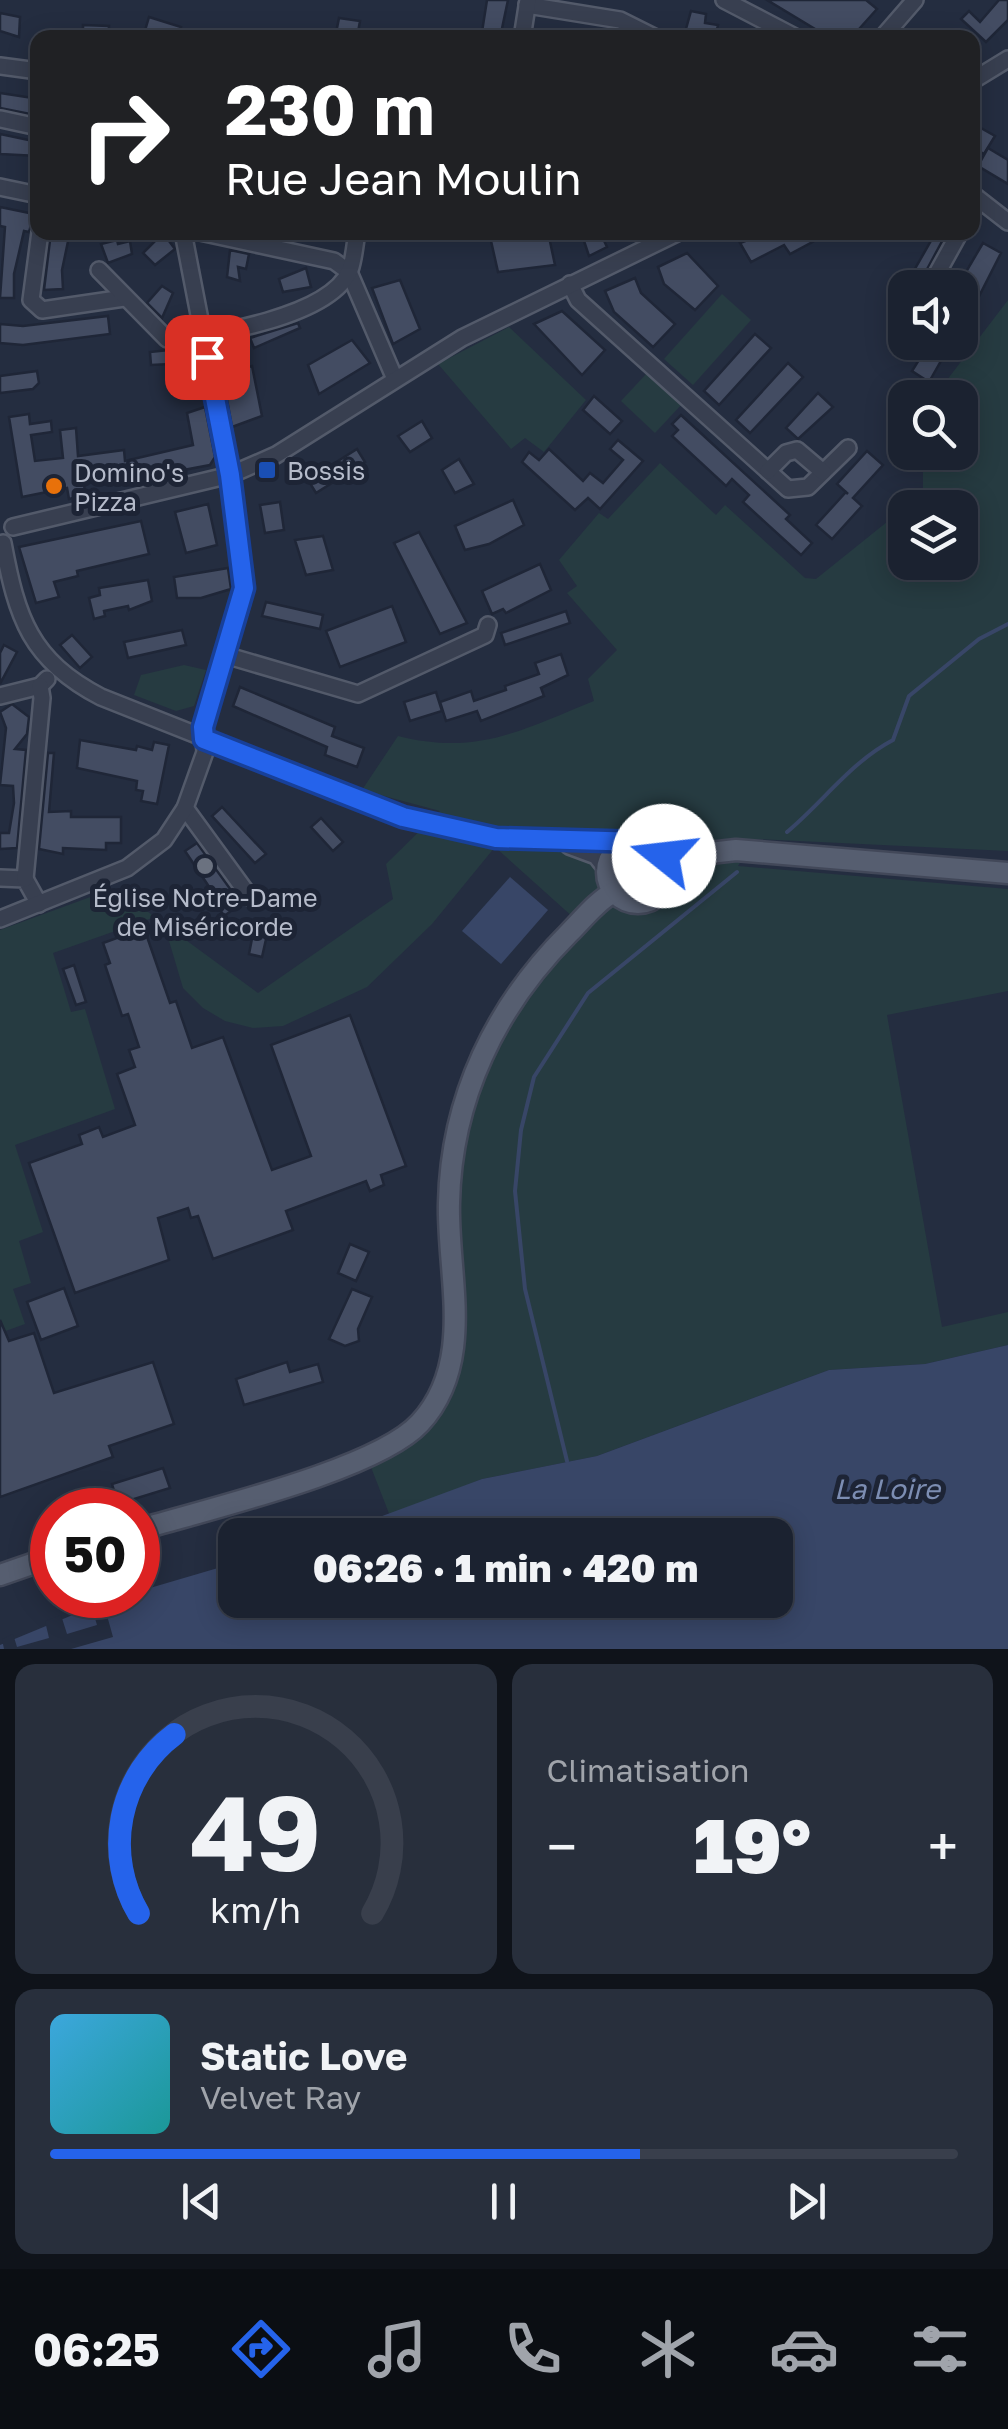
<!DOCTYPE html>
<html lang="fr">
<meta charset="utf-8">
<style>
body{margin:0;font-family:"Golos Text",sans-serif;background:#282f3c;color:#f1f3f6;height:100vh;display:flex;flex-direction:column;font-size:38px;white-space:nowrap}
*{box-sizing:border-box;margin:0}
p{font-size:32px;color:#a0a4ab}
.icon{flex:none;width:55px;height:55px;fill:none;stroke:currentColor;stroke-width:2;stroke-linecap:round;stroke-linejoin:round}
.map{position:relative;height:1649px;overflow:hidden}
.details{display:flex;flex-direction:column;gap:15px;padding:15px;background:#0f131a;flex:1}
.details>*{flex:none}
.hud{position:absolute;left:30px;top:30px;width:950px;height:210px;border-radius:20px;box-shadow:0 5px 25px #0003,0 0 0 2px #393f4c;background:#202124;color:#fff;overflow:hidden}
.buttons{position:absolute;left:888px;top:270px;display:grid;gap:20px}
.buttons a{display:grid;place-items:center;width:90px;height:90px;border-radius:20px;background:#1b2230;box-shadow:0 5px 25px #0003,0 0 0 2px #393f4c;font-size:50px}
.speed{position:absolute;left:30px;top:1488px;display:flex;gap:20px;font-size:50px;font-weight:700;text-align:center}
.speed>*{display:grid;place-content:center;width:130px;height:130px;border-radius:50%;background:#1b2230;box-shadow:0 5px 25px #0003,0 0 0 2px #393f4c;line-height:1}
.speed .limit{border:15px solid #d22;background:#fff;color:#111}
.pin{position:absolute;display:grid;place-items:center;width:85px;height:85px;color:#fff;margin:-42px;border-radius:20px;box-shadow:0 5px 15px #0006}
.me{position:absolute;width:110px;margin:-55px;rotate:286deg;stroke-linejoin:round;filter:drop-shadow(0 0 8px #0008)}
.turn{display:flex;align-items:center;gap:35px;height:210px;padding:0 30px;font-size:45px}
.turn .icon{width:130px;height:130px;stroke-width:2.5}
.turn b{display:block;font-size:70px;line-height:85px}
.big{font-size:75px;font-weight:800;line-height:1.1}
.details .card{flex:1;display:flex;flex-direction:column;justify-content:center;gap:15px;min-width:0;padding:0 35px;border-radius:20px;background:#282f3c}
.details .dial{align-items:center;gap:0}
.dial svg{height:260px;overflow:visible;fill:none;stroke:#393f4c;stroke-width:7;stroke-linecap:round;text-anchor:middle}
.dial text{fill:#f1f3f6;stroke:none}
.song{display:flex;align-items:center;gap:30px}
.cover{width:120px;height:120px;border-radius:15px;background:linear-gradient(135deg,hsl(200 70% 55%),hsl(180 70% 35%))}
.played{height:10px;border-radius:5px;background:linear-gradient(90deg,#2563eb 65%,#393f4c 65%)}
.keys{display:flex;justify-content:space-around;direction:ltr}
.heat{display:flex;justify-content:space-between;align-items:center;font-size:55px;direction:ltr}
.details .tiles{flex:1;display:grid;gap:15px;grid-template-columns:1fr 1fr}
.card:last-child{grid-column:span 2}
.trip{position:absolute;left:218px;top:1518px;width:575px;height:100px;border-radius:20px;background:#1b2230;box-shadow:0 5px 25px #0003,0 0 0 2px #393f4c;font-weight:800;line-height:100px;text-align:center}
.tabs{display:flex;height:160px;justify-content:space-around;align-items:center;background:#0b0e13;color:#a0a4ab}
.tabs .icon{width:70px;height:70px}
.tabs .on{color:#2563eb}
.tabs b{font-size:45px;color:#f1f3f6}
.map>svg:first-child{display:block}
</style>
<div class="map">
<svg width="1008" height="1649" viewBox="0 0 1008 1649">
<rect width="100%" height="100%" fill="#242d40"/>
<g fill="#263b41" fill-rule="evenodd">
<path d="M722,294L751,320L693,385L664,359Z"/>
<path d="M1008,300V851L755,839L738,866L1008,889V991L887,1015L942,1327L1008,1312V1345L925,1364L829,1370L597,1456L482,1479L390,1516L369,1462L451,1377C453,1240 447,1107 527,988C542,966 566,946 584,927L495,847L432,924L367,987L283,1026L253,1028L225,1021L203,1008L183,988L164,924L258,993L393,899L386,864L440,811L362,790L398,736C477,756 522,730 594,701L588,679L617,650L567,593L577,586L559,560L599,513L608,519L660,463L716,515L725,505L805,578L816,579L923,493V468L910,453L960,452V398L934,397ZM905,508H960V562H905Z"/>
<path d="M509,327L586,400L544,452L525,438L511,449L438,364Z"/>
<path d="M648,372L682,404L655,433L621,401Z"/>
<path d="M184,665L206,670L194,706L176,711L134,695L141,675Z"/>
<path d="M115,888L155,917L53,953L71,1012L85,1009L115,1109L15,1145L43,1232L19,1241L31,1283L13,1289L25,1324L0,1333V930Z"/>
</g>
<g fill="#384667">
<path d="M510,877L548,910L501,964L462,931Z"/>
<path d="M1008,1345V1649H0V1645L109,1600L235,1563V1600H775V1535H331L482,1479L597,1456L829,1370L925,1364Z"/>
</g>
<path fill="#242d40" d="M103,1601L113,1637L71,1649H4L2,1639L13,1634L17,1647L49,1638L45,1621L61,1615L67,1634L97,1625L91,1605Z"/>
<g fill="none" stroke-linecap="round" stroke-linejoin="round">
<g stroke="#384667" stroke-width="4">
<path d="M787,832C824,801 851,762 893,740L909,696L979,639L1008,624"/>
<path d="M567,1461L525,1289L515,1191L521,1130L534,1077L588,993L737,872"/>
</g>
</g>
<g fill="#434c62" stroke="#1f2637" stroke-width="2.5">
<path d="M487,0H508L500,38H481Z"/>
<path d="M767,0H866L877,9L851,38H830Z"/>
<path d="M999,0H1008V20L986,42L961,19L969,11L980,22Z"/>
<path d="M691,11L706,14L705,23L718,25L715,38L684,36Z"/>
<path d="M0,13L20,17L19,37L0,31Z"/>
<path d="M149,17L181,27L178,38L144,34Z"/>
<path d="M339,18L360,21L357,38H335Z"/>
<path d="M83,25L109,26L108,38H83Z"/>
<path d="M0,93L33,98L30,114L0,108Z"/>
<path d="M972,123L995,136L984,154L972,147Z"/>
<path d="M0,134L38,142V156L0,154Z"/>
<path d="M988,148L1008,160V184L978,166Z"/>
<path d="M0,207L34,214L29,232L24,231L14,274V298H0L5,227L0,226Z"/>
<path d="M51,232H70L62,270L63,289L44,290Z"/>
<path d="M489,232H548L555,265L498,272Z"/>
<path d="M581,232H600L607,247L589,256Z"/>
<path d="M769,232H831L790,254L784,245L751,262L740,243Z"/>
<path d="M936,232H947L917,288H904Z"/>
<path d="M163,233L175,249L155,265L143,253Z"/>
<path d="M117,240L118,244L130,241L132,254L108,263L101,244Z"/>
<path d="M983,243L1001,253L968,318L975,323L955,358L931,342H960V292L967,279L963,277Z"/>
<path d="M230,250L249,254L246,269L238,267L240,281L227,277Z"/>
<path d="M687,253L718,286L695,310L664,284L658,267Z"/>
<path d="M306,268L311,287L283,292L279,279Z"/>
<path d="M635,278L641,293L675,324L653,347L614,312L605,291Z"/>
<path d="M400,280L420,329L393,344L372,288Z"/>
<path d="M162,286L173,293L162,318L147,303Z"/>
<path d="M562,311L605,350L582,375L534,324Z"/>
<path d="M108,316L110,334L23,345L0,343V324L23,326Z"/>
<path d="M298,323L300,328L254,348L250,338Z"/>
<path d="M755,334L771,348L719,405L704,391Z"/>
<path d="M352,340L370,363L319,394L308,365Z"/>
<path d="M930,342L946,352L929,382L912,371Z"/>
<path d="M188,348L189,375L171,378L170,364L151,365L150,352Z"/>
<path d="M788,363L803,377L750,433L736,420Z"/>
<path d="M237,365L238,370L252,366L262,416L232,427L221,368Z"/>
<path d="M37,371L39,383L33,389L0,393V376Z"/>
<path d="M818,393L833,407L798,439L786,428Z"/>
<path d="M594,396L622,421L610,434L583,410Z"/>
<path d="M205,407L215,457L210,465L141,478L83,481L86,495L69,499L67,488L22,497L9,417L29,414L30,424L51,421L52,432L31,435L35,461L63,458L60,430L76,428L78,456L124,450L125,461L193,445L187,413Z"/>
<path d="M681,415L790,515L786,519L812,543L801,555L743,502L749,495L732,479L726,486L672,436L678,430L672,424Z"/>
<path d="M422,421L432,438L410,452L398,436Z"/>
<path d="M618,440L643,461L600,509L588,498L575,510L522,462L529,452L539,460L549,449L583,481L590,473L603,483L623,460L610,449Z"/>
<path d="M357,449L365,462L316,493L308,480Z"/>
<path d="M867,451L883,465L853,498L862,506L832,539L816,525L846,492L848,494L837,484Z"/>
<path d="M459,459L474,484L455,493L442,470Z"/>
<path d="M513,500L524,525L489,544L465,550L455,526Z"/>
<path d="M280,502L284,530L265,533L260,505Z"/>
<path d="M208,504L217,545L186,553L175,512Z"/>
<path d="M141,521L149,554L77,571L78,576L54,582L59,597L36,603L19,547Z"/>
<path d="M419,532L467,623L440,634L394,543Z"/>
<path d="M323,536L333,570L306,575L295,540Z"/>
<path d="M540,564L551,590L506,613L503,609L492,614L482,591Z"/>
<path d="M228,568L231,589L201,598H177L174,577Z"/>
<path d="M148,580L152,601L129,610L128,606L104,611L105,616L94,619L89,598L100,595L99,588Z"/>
<path d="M266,602L323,615L320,629L262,616Z"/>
<path d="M392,606L406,642L340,667L326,631Z"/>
<path d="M566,611L570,623L505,645L501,633Z"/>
<path d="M182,630L186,645L128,658L124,642Z"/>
<path d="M72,635L92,657L80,668L60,645Z"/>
<path d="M4,645L17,652L0,684V653Z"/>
<path d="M561,654L568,675L541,688L544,696L481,721L477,711L446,721L440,702L471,691L474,701L506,690L505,686L539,674L535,663Z"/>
<path d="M240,687L335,727L332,736L364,748L357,767L325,755L327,747L233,706Z"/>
<path d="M436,692L442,711L410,721L404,702Z"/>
<path d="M12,704L29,717L27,734L15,749L26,750L17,848L0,849V833H9L14,803L13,786L0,785L6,728L0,712Z"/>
<path d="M80,740L136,750L137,746L152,750L154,742L169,745L157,804L141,801L143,791L136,790L137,781L77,768Z"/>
<path d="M48,753H54L49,812L71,811V817H121V843H106V850L63,848V854L39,849Z"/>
<path d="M222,807L266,854L255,863L212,816Z"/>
<path d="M321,818L343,842L333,851L311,827Z"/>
<path d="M197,843L241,904L224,916L217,905L220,903L185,851Z"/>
<path d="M255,923L269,926L262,957L249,954Z"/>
<path d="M144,928L170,1003L176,1001L192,1048L223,1037L272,1170L311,1156L271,1045L350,1015L406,1166L381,1175L384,1185L370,1191L366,1181L286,1211L293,1230L213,1259L198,1216L191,1218L188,1208L158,1218L169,1260L75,1293L29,1163L82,1144L79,1135L99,1127L103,1137L135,1125L117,1074L135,1067L129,1050L139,1047L128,1014L122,1016L105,965L110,963L103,943Z"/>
<path d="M74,965L86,1002L76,1005L63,969Z"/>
<path d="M350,1244L369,1252L356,1281L338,1273Z"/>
<path d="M64,1288L78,1326L41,1340L27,1302Z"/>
<path d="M352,1289L372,1297L358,1329L359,1341L345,1346L329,1339Z"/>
<path d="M0,1320L9,1341L34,1333L54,1393L153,1362L174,1424L109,1446L113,1457L0,1497Z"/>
<path d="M287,1362L290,1372L318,1364L323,1382L244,1405L236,1379Z"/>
<path d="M163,1468L170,1488L118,1504L112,1484Z"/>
</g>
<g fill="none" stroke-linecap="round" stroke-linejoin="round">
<defs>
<g id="minor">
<path d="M724,0L797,38"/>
<path d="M527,5L620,20L656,38"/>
<path d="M522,38L528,0"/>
<path d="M882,38L915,0"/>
<path d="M0,66L38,71"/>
<path d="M972,81L1008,59"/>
<path d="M1,119L38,127"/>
<path d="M0,187L38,195"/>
<path d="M972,194L1008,222"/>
<path d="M40,232L31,300L42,310L124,298"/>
<path d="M200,232L334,261L349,272L395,379"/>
<path d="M99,270L167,339C211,336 330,317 350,270C354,259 355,244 357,232"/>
<path d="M570,284L578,300L788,489L808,487L848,448"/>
<path d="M929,288L960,232"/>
<path d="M899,339L905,329"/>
<path d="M768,471L786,453L797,450L823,472"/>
<path d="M13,527L230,475L276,455L462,338L679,232"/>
<path d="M3,543C17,618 30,660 101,697L403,817L496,838L627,843"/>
<path d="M225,655L358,694L485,635L488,625"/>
<path d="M0,696L40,686L47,679"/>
<path d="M185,808L250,897"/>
<path d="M569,846L596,856L607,870"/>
<path d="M0,878L25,879L39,904"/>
<path d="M25,879L42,698L40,686"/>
<path d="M0,919L127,868L164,840L185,808L205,752L203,727L242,602L243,567L230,475L183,232"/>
</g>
<g id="major">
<circle cx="638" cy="872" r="31"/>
<path d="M666,858L736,850L1008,873"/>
<path d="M138,1530C204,1510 377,1470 420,1423C476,1362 447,1275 449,1203C451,1098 496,1006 569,933C583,919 597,901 614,892"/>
<path d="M0,1575L52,1557"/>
</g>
</defs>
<use href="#minor" stroke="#535a6a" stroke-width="20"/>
<use href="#major" stroke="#424859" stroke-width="25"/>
<use href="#minor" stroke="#383f50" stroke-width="15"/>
<use href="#major" stroke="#565e70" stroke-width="20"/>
</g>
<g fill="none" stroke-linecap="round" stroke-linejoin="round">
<defs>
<path id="route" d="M207,357L230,475L244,588L203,727L204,739L403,817L496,838L642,842L664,856"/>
</defs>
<use href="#route" stroke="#184099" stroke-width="25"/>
<use href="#route" stroke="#2563eb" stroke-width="18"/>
</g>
<rect fill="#1a4fb4" stroke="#1d2435" stroke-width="4" x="257" y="460" width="20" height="20" rx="5"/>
<circle fill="#e8710a" stroke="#1d2435" stroke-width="4" cx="54" cy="486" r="10"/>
<circle fill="#6b7280" stroke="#1d2435" stroke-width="4" cx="205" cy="866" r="10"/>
<g text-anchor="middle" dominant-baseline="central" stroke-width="10" stroke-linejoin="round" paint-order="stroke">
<g font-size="25" fill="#b5bbca" stroke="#1d2435" text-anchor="start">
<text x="287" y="470">Bossis</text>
<text x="74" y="472">Domino's<tspan x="74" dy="29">Pizza</tspan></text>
<text x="205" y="897" text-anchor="middle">Église Notre-Dame<tspan x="205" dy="29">de Miséricorde</tspan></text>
</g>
<g font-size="28" font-style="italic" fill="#7c8db2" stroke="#1d2435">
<text x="887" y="1488">La Loire</text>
</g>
</g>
</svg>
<div class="buttons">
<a><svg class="icon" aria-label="sound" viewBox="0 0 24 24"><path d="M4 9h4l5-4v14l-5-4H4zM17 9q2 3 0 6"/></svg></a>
<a><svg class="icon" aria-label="search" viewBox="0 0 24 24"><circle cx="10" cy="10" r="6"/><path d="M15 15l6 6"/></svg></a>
<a><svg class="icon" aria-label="layers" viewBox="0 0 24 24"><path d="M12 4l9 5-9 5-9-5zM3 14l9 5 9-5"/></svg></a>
</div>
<div class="speed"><div class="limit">50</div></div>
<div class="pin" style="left:207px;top:357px;background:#d93025"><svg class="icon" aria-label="arrive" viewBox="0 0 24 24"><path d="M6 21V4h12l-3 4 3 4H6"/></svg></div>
<svg class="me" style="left:664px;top:856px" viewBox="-20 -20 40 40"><circle r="19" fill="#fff"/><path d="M0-13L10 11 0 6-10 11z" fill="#2563eb"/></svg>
<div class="trip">06:26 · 1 min · 420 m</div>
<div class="hud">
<div class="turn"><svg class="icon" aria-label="right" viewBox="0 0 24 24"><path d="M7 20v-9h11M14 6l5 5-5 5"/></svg><div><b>230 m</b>Rue Jean Moulin</div></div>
</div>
</div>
<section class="details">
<div class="tiles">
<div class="card dial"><svg viewBox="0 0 100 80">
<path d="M14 69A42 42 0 1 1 86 69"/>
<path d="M14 69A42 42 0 0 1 25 14" stroke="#2563eb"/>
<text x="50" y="56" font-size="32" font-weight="700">49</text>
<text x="50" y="72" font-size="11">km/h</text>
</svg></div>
<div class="card"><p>Climatisation</p>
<div class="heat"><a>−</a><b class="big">19°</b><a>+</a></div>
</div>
<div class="card">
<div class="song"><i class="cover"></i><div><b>Static Love</b><p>Velvet Ray</p></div></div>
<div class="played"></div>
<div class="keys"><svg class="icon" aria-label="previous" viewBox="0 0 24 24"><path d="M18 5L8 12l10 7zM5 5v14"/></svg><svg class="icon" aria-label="pause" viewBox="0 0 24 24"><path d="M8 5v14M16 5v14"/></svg><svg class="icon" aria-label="next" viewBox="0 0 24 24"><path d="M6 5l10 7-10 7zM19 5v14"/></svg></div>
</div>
</div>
</section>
<nav class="tabs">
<b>06:25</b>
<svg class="icon on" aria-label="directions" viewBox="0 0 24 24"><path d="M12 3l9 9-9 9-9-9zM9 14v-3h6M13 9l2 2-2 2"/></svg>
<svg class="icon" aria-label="music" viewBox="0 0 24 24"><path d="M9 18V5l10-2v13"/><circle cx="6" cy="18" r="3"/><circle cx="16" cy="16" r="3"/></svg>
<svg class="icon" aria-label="phone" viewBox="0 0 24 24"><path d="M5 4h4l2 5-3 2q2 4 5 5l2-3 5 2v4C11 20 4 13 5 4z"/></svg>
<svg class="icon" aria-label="climate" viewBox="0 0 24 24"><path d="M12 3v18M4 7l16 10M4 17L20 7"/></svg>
<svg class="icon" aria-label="car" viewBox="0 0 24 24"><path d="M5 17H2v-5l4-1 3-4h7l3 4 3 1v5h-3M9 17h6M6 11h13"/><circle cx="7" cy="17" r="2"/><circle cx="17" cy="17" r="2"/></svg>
<svg class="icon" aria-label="filters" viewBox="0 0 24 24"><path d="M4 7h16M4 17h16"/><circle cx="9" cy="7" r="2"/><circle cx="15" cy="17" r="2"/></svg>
</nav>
